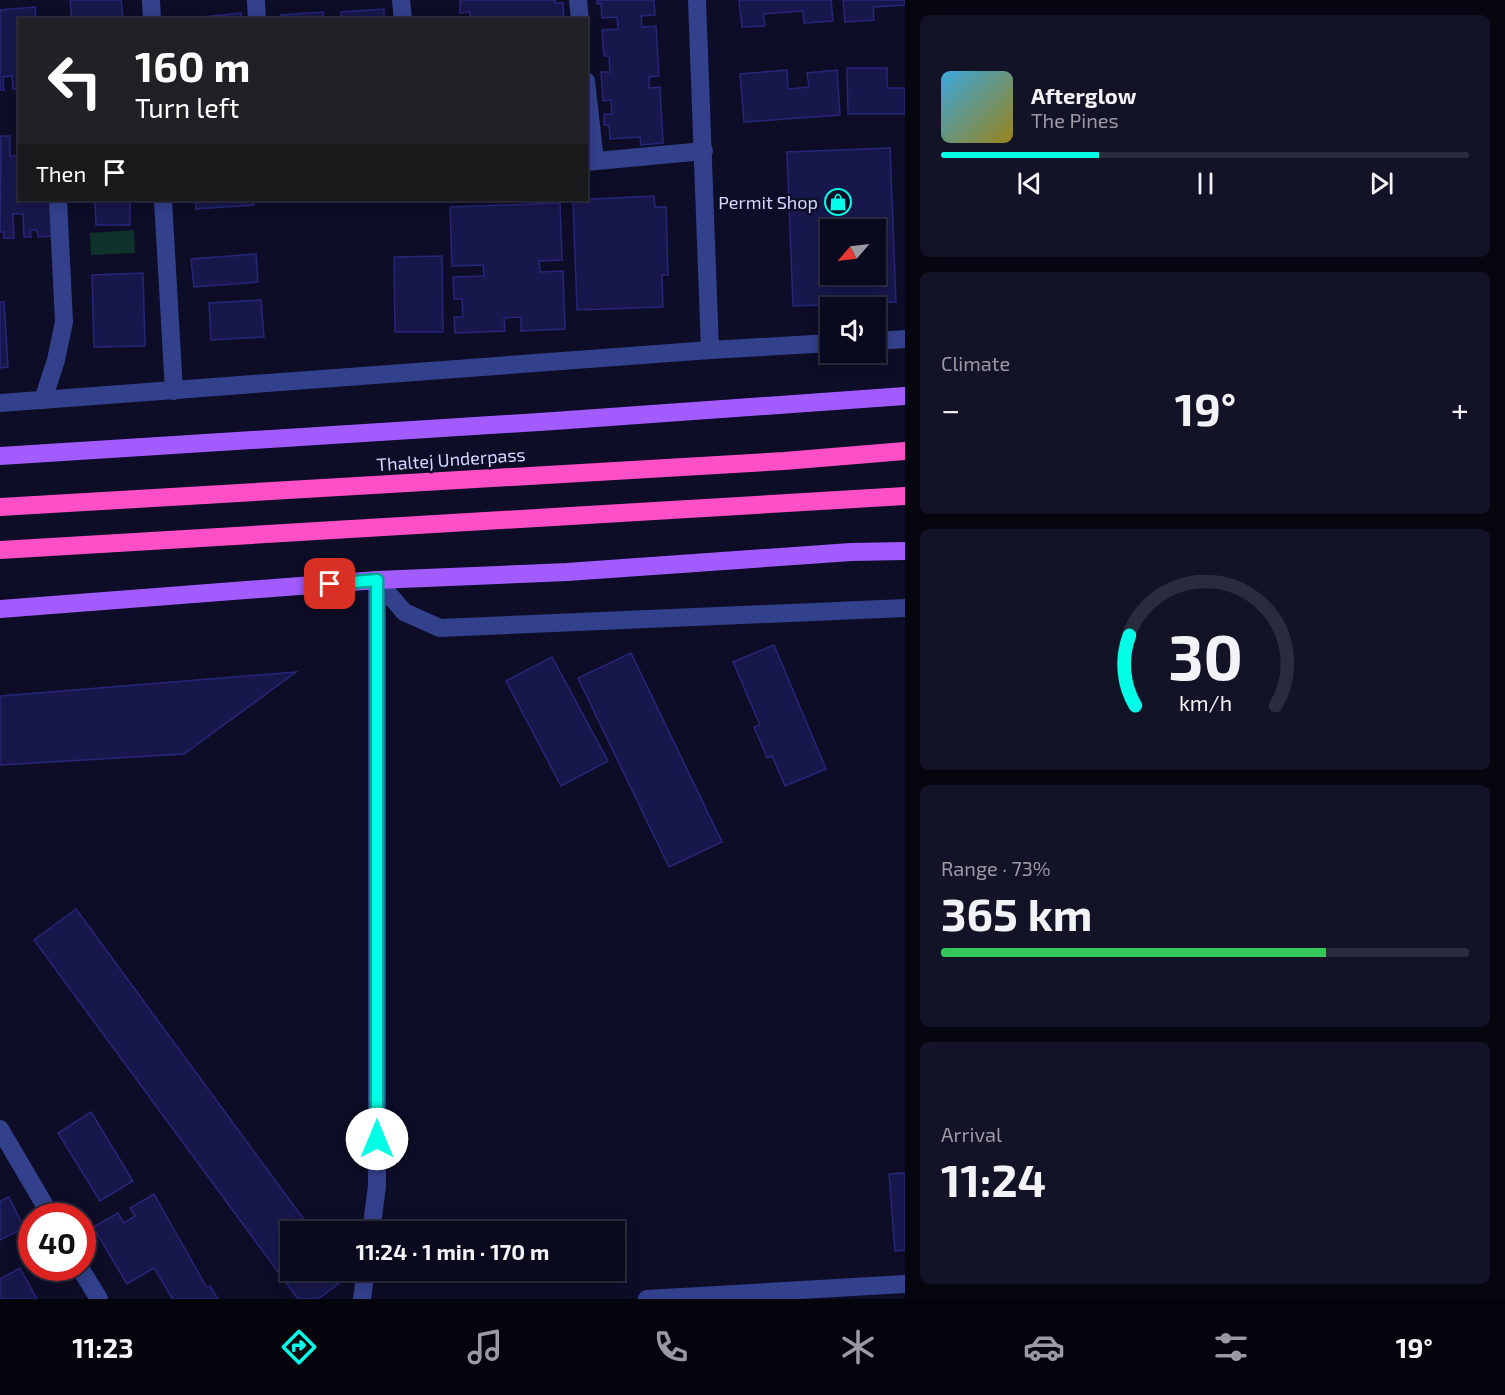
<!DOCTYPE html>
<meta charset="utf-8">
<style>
body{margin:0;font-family:"Exo 2",sans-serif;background:#131327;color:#f1f3f6;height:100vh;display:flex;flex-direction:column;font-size:22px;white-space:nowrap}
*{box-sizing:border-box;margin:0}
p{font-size:20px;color:#999aa4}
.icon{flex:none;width:33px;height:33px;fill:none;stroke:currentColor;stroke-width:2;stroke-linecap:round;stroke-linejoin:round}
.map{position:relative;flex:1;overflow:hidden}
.sheet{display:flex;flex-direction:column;gap:15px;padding:15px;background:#060610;width:600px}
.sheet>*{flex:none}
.banner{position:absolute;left:18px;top:18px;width:570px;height:183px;border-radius:0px;box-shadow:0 3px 15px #0003,0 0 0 2px #2a2b3c;background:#202124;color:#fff;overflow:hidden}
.needle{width:39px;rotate:242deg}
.controls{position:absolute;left:820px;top:219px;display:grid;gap:12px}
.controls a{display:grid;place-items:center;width:66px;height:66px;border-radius:0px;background:#0a0a1e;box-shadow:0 3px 15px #0003,0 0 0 2px #2a2b3c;font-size:30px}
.speed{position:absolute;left:18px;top:1203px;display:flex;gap:12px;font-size:30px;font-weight:700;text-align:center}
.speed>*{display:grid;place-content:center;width:78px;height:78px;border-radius:50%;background:#0a0a1e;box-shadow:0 3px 15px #0003,0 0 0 2px #2a2b3c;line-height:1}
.speed .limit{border:9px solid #d22;background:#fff;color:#111}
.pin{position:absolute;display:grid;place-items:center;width:51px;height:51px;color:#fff;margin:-26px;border-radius:12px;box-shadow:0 3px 9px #0006}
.me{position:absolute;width:66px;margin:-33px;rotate:0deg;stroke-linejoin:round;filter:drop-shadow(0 0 4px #0008)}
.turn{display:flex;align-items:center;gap:21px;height:126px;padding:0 18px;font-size:27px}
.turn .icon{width:78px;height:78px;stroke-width:2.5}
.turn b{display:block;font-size:42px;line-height:51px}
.then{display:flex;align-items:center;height:57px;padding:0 18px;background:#0003;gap:12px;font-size:22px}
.big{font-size:45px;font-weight:700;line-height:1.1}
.sheet .card{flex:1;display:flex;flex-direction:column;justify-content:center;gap:9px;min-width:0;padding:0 21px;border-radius:9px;background:#131327}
.sheet .dial{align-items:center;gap:0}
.dial svg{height:156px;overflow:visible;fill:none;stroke:#2a2b3c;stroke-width:7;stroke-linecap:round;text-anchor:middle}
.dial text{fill:#f1f3f6;stroke:none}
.song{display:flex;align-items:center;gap:18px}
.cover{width:72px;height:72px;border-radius:9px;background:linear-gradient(135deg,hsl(200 70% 55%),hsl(50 70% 35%))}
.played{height:6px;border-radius:3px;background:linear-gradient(90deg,#00ffe6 30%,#2a2b3c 30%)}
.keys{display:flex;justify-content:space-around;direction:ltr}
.heat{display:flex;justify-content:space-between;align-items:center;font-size:33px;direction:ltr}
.charge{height:9px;border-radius:4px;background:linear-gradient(90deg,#34c759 73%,#2a2b3c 0)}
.trip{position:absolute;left:280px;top:1221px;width:345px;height:60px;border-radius:0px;background:#0a0a1e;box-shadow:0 3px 15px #0003,0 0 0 2px #2a2b3c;font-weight:700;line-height:60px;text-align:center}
.tab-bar{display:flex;height:96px;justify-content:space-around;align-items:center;background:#04040c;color:#999aa4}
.tab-bar .icon{width:42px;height:42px}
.tab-bar .current{color:#00ffe6}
.tab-bar b{font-size:27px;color:#f1f3f6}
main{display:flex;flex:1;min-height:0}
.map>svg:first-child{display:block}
</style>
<main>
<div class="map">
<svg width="905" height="1299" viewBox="0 0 905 1299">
<rect width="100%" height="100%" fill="#0d0d28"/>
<path fill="#0f332a" d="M134,230L135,253L91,255L90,233Z"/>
<g fill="#17174b" stroke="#272679" stroke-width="1.5" fill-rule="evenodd">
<path d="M70,0H121L123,20H72Z"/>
<path d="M460,0H555V3H563L564,20H470V12L460,13Z"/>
<path d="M597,0H654L655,15L641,16L642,27L656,26L659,76L649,77V88L660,87L663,143L641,145L640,137L610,139L609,125H604V114H612L611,100L603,101L601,72H610L609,56H604L602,30L618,29L617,17L602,18L601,3L597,4Z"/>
<path d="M739,0H831L833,21L804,23L803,11L763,14L765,26L742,27Z"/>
<path d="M843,0H905V5L873,7L874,20L845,22Z"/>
<path d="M35,7L36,20H20V89H13L12,76L3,77L4,90H0V10Z"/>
<path d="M384,9V20H341V12Z"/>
<path d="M323,12V20H281V15Z"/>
<path d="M241,13L242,20H182V19Z"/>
<path d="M847,68H887V88H905V114H848Z"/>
<path d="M787,70L788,89L809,87L807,73L837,70L840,115L744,122L740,74Z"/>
<path d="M1,136H10V156H20V200H52L53,236L38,237L37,230H30L31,237H24L23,214H13L14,238H4V232H0Z"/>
<path d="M890,148L896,302L793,306L787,152ZM831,230H876V274H831Z"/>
<path d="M654,196L655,207H666L668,275H662L663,307L577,310L573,200Z"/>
<path d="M95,200H130V225H96Z"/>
<path d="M195,200H254V205L196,209Z"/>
<path d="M560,203L562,260L539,261L540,272L563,271L565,329L521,331V317L504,318L505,331L455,333L454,317H463L462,299H454L453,277L484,276L483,265L452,266L450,207Z"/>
<path d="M256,254L258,282L194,287L191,259Z"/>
<path d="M442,256L443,332H395L394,257Z"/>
<path d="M143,273L145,346L94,347L92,275Z"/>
<path d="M261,300L264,337L211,340L209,303Z"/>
<path d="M0,302H4L8,367L0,368Z"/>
<path d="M774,645L826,769L785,786L772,756L767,758L754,727L760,725L733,662Z"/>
<path d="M631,653L722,842L669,867L578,678Z"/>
<path d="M552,657L608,761L561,786L506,681Z"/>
<path d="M296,672L184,754L0,765V696Z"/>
<path d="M76,909L313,1232H291V1270H342L347,1277L318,1299H298L34,940Z"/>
<path d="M91,1112L133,1181L100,1201L58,1133Z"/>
<path d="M905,1173V1250L895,1251L889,1174Z"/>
<path d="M154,1194L207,1288L210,1286L218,1299H171L172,1298L154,1268L127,1284L93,1227L118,1213L124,1223L135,1216L130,1208Z"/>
<path d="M9,1197L24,1228L0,1240V1201Z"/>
<path d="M20,1268L37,1299H0V1279Z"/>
</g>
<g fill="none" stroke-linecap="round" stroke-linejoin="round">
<g stroke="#33418c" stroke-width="18">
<path d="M151,0L152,20"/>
<path d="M256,0L257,20"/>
<path d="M401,0L403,20"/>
<path d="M578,0L580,20"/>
<path d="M697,0L710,350"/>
<path d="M586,81L595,161"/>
<path d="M586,162L704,151"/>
<path d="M163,200L174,391"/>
<path d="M876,341L905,339"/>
<path d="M43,400L56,360L64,322L58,200"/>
<path d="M0,403L710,350L831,343"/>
<path d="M377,580L404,612L440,628L905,608"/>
<path d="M0,1129L51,1216"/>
<path d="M371,1232L377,1186V580"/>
<path d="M80,1268L99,1299"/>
<path d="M362,1299L366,1270"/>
<path d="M647,1299L905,1284"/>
</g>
<g stroke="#a15bff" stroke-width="18">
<path d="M0,456L554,421L905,396"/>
<path d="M0,609L377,580L567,572L851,552L905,551"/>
</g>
<g stroke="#ff4fc6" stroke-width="18">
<path d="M0,507L784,461L905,451"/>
<path d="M0,550L905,496"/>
</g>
</g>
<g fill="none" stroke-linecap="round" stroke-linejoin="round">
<defs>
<path id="route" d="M330,584L377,580V1139"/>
</defs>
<use href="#route" stroke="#00a696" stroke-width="15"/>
<use href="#route" stroke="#00ffe6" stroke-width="10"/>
</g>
<defs>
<symbol id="shop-ring" viewBox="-11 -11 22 22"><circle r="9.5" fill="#0d0d28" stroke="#00ffe6" stroke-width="1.5"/><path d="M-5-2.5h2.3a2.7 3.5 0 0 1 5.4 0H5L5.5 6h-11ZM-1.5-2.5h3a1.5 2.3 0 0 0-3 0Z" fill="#00ffe6"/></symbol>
</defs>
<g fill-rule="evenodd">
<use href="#shop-ring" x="823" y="187" width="30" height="30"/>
</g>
<g text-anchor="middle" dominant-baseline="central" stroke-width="5" stroke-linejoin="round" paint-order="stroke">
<g font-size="18" fill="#d4d7ff" stroke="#0d0d28" text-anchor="end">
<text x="818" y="202">Permit Shop</text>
</g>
<g font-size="18" fill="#d4d7ff" stroke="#0d0d28">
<text transform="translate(451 459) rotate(-4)">Thaltej Underpass</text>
</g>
</g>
</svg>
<div class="controls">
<a><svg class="needle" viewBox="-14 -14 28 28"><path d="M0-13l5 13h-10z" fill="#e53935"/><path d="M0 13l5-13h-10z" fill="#999aa4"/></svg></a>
<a><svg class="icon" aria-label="sound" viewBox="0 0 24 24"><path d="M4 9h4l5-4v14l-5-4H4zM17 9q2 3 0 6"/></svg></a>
</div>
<div class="speed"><div class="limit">40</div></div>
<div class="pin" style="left:330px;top:584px;background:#d93025"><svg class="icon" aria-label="arrive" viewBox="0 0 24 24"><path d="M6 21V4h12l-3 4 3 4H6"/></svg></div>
<svg class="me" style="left:377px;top:1139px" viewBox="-20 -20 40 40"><circle r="19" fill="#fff"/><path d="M0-13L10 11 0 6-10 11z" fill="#00ffe6"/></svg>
<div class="trip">11:24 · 1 min · 170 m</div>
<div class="banner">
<div class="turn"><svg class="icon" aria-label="left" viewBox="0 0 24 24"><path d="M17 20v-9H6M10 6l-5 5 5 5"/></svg><div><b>160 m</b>Turn left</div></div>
<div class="then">Then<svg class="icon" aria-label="arrive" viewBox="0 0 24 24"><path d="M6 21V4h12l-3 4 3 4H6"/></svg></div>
</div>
</div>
<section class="sheet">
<div class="card">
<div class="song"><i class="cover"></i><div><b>Afterglow</b><p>The Pines</p></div></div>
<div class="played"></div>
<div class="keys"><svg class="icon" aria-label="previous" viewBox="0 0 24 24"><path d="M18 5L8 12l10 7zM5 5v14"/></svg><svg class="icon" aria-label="pause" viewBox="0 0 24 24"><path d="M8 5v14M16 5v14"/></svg><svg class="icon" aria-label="next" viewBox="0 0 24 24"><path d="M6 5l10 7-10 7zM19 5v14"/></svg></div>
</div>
<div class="card"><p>Climate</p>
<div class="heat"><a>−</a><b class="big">19°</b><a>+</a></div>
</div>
<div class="card dial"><svg viewBox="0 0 100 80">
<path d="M14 69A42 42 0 1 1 86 69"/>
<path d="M14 69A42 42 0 0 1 11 33" stroke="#00ffe6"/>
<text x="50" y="56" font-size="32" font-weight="700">30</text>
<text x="50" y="72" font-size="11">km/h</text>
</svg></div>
<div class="card"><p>Range · 73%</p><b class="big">365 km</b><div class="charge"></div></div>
<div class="card"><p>Arrival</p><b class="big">11:24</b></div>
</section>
</main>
<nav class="tab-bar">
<b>11:23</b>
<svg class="icon current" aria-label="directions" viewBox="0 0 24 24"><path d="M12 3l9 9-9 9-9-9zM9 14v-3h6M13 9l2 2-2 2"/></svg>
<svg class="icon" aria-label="music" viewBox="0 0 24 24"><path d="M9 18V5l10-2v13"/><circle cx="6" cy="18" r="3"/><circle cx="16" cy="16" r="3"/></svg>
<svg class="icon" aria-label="phone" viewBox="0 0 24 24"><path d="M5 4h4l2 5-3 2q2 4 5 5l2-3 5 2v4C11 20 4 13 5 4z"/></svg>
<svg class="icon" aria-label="climate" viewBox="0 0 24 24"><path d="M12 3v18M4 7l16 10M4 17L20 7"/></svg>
<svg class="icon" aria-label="car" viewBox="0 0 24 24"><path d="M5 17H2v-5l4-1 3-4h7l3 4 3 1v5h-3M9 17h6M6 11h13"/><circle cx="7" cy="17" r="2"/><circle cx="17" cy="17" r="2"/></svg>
<svg class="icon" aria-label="filters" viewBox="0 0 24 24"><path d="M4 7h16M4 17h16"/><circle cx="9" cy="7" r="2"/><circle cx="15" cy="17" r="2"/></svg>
<b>19°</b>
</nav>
